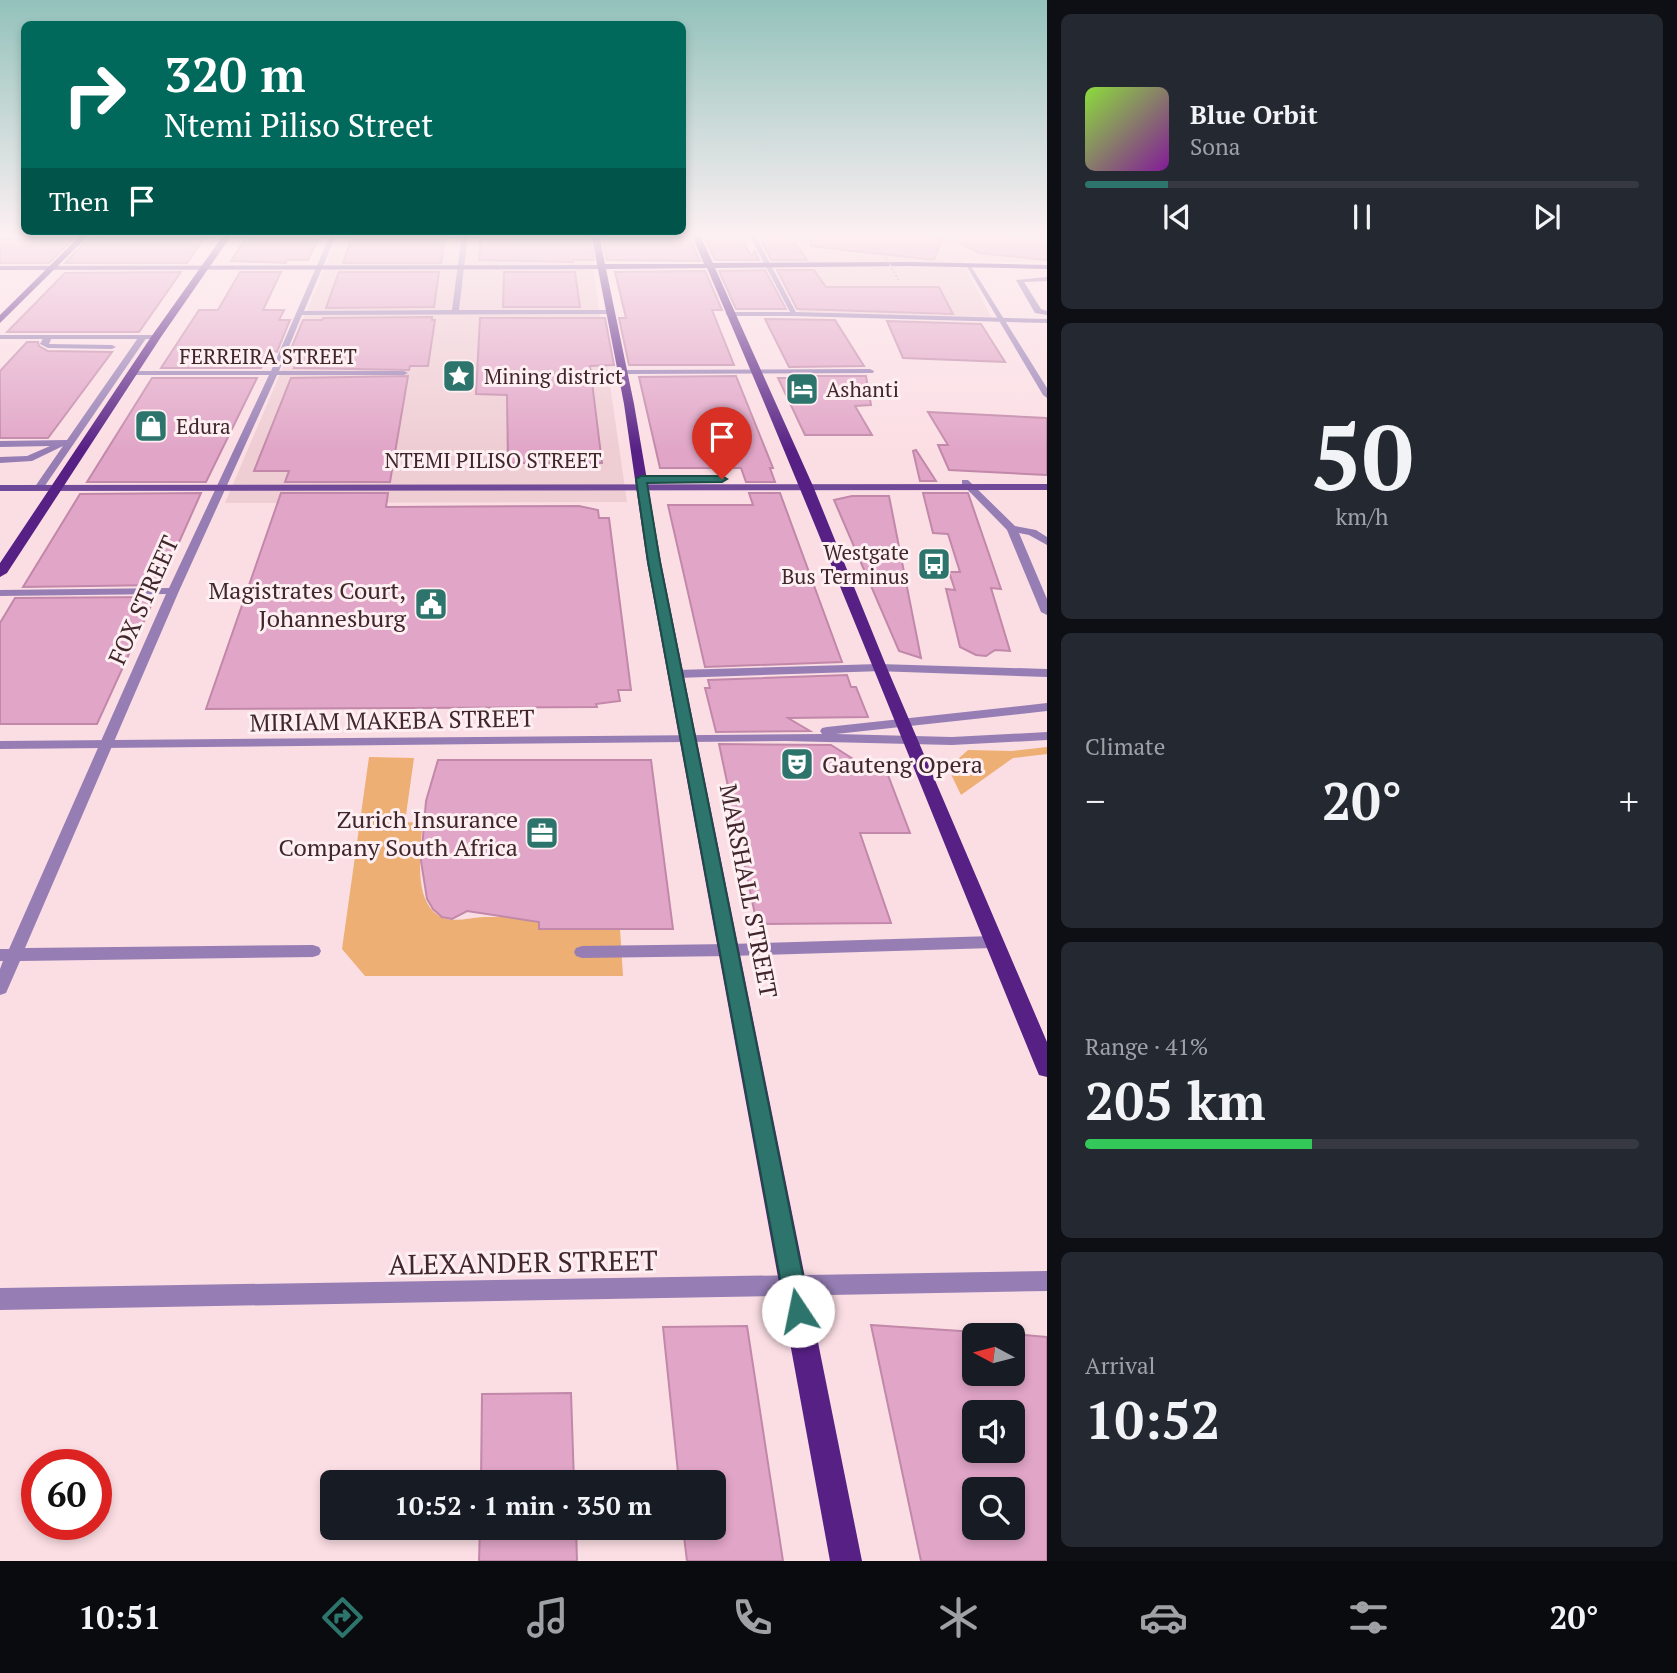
<!DOCTYPE html>
<meta charset="utf-8">
<style>
body{margin:0;font-family:"PT Serif",serif;background:#242831;color:#f1f3f6;height:100vh;display:flex;flex-direction:column;font-size:26px;white-space:nowrap}
*{box-sizing:border-box;margin:0}
p{font-size:23px;color:#9ea1a6}
.icon{flex:none;width:38px;height:38px;fill:none;stroke:currentColor;stroke-width:2;stroke-linecap:round;stroke-linejoin:round}
.map{position:relative;flex:1;overflow:hidden}
.sheet{display:flex;flex-direction:column;gap:14px;padding:14px;background:#0d0f14;width:630px}
.sheet>*{flex:none}
.guide{position:absolute;left:21px;top:21px;width:665px;height:214px;border-radius:10px;box-shadow:0 4px 10px #0003;background:#00695c;color:#fff;overflow:hidden}
.needle{width:46px;rotate:277deg}
.buttons{position:absolute;left:962px;top:1323px;display:grid;gap:14px}
.buttons a{display:grid;place-items:center;width:63px;height:63px;border-radius:10px;background:#171b24;box-shadow:0 4px 10px #0003;font-size:35px}
.speed{position:absolute;left:21px;top:1449px;display:flex;gap:14px;font-size:35px;font-weight:700;text-align:center}
.speed>*{display:grid;place-content:center;width:91px;height:91px;border-radius:50%;background:#171b24;box-shadow:0 4px 10px #0003;line-height:1}
.speed .limit{border:10px solid #d22;background:#fff;color:#111}
.pin{position:absolute;display:grid;place-items:center;width:60px;height:60px;color:#fff;margin:-72px -30px;border-radius:50% 50% 50% 0;rotate:-45deg;box-shadow:0 0 7px #0007}
.pin .icon{rotate:45deg}
.me{position:absolute;width:77px;margin:-38px;rotate:349deg;stroke-linejoin:round;filter:drop-shadow(0 0 5px #0008)}
.turn{display:flex;align-items:center;gap:24px;height:147px;padding:0 28px;font-size:32px}
.turn .icon{width:91px;height:91px;stroke-width:2.5}
.turn b{display:block;font-size:49px;line-height:60px}
.then{display:flex;align-items:center;height:66px;padding:0 28px;background:#0003;gap:14px;font-size:26px}
.big{font-size:52px;font-weight:700;line-height:1.1}
.sheet .widget{flex:1;display:flex;flex-direction:column;justify-content:center;gap:10px;min-width:0;padding:0 24px;border-radius:10px;background:#242831}
.sheet .dial{align-items:center;gap:0}
.dial b{font-size:91px;line-height:1}
.song{display:flex;align-items:center;gap:21px}
.cover{width:84px;height:84px;border-radius:10px;background:linear-gradient(135deg,hsl(90 70% 55%),hsl(290 70% 35%))}
.played{height:7px;border-radius:4px;background:linear-gradient(90deg,#2d746c 15%,#363941 15%)}
.keys{display:flex;justify-content:space-around;direction:ltr}
.heat{display:flex;justify-content:space-between;align-items:center;font-size:38px;direction:ltr}
.charge{height:10px;border-radius:5px;background:linear-gradient(90deg,#34c759 41%,#363941 0)}
.trip{position:absolute;left:320px;top:1470px;width:406px;height:70px;border-radius:10px;background:#171b24;box-shadow:0 4px 10px #0003;font-weight:700;line-height:70px;text-align:center}
.tab-bar{display:flex;height:112px;justify-content:space-around;align-items:center;background:#090b0e;color:#9ea1a6}
.tab-bar .icon{width:49px;height:49px}
.tab-bar .active{color:#2d746c}
.tab-bar b{font-size:32px;color:#f1f3f6}
main{display:flex;flex:1;min-height:0}
.map>svg:first-child{display:block}
</style>
<main>
<div class="map">
<svg width="1047" height="1561" viewBox="0 0 1047 1561">
<rect width="100%" height="100%" fill="#fbdee4"/>
<g fill="#eecdd3">
<path d="M340,233H588L627,502L225,503Z"/>
<path d="M755,233H1047V263L961,260L993,320L801,314Z"/>
</g>
<g fill="#edaf74">
<path d="M1047,747V754L1013,758L961,795L948,768L968,750L1012,751Z"/>
<path d="M369,757L414,758L405,822L422,823C422,849 413,892 434,912C448,926 468,917 485,917C530,916 576,925 620,929L623,976H365L342,949Z"/>
</g>
<g fill="#e1a5c7" stroke="#c288a9" stroke-width="2" fill-rule="evenodd">
<path d="M106,233H208L187,263H65L89,238H100Z"/>
<path d="M249,233H321L308,260H287L286,263L231,261Z"/>
<path d="M608,233H688L700,261L607,260L602,235H608Z"/>
<path d="M702,233H739L751,256L755,251L759,260H715Z"/>
<path d="M770,233H788L807,260H771L762,242Z"/>
<path d="M812,233H1047V260L979,253L944,234L934,260L811,246Z"/>
<path d="M353,235H445L441,263H343Z"/>
<path d="M481,235H589L594,260H573V262L479,260Z"/>
<path d="M74,238L49,263H0V239Z"/>
<path d="M765,270L786,309H736L719,271Z"/>
<path d="M777,270H814L826,287H939L953,314L797,309Z"/>
<path d="M705,271L722,310H712L734,365H629L619,318H626L615,272Z"/>
<path d="M181,272L139,332H7L65,273Z"/>
<path d="M240,272H281L263,310H284L279,320H290L277,352L270,349L261,368H161L199,310H218Z"/>
<path d="M339,272H439L434,307L326,308Z"/>
<path d="M504,272H575L580,307H503Z"/>
<path d="M432,317V320H435L428,366H410L409,370L294,368L298,361L288,356L303,320H322L323,318Z"/>
<path d="M480,318H605L614,365L590,366L602,463H508L507,395L476,394Z"/>
<path d="M765,319L835,320L864,366L789,367Z"/>
<path d="M887,321L981,324L1005,362L903,358Z"/>
<path d="M27,342H38L39,346L48,351L112,352L48,438H0V371Z"/>
<path d="M408,376L390,482H285L289,471H254L291,378Z"/>
<path d="M736,376L773,468H770L775,482H746L741,468H660L639,377Z"/>
<path d="M793,376H866L871,405L855,406L872,435H805L778,378H794Z"/>
<path d="M152,378H257L206,482H87Z"/>
<path d="M928,412L1047,418V475L949,470L938,445H948Z"/>
<path d="M916,450L936,481H920L913,451Z"/>
<path d="M201,493L160,585L23,587L80,494Z"/>
<path d="M281,493H388L386,507L579,506L598,510L599,518H609L631,690H618L620,701L596,704L597,707L206,709Z"/>
<path d="M749,493H780L842,662L705,667L668,505H753Z"/>
<path d="M923,493H968L1001,589L991,588L1010,651L995,650L986,656L976,655L960,647L946,589L955,590L949,572H960L948,534L933,533Z"/>
<path d="M852,496H889L921,658L899,651L834,500Z"/>
<path d="M155,597L97,724H0V623L15,598Z"/>
<path d="M847,675L851,687H856L868,717L788,718L810,731L716,732L705,688H710L708,680Z"/>
<path d="M719,744L831,745L858,762H883L910,833H860L891,923L757,924Z"/>
<path d="M438,760H651L673,929H539V922L467,911L452,919L442,917L433,909L427,899L421,861L426,801Z"/>
<path d="M871,1325L975,1332V1374H1013V1334L1047,1337V1561H921ZM975,1412H1013V1451H975ZM975,1489H1013V1528H975Z"/>
<path d="M747,1326L783,1561H687L683,1528H714V1482H679L663,1327Z"/>
<path d="M571,1393L574,1482H481L482,1394Z"/>
<path d="M480,1528H576L577,1561H479Z"/>
</g>
<g fill="none" stroke-linecap="round" stroke-linejoin="round">
<path stroke="#bea2a8" stroke-width="2.5" stroke-dasharray="2 2" stroke-linecap="butt" d="M522,373L609,372"/>
<g fill="#967eb4" fill-rule="evenodd">
<path d="M1047,277V281L1024,282L1041,309L1047,311V315L1035,313L1016,280Z"/>
<path d="M795,312L1047,319V323L792,316L791,314Z"/>
<path d="M45,335L52,337L49,344L112,345L116,347L112,349L48,348L40,344Z"/>
<path d="M140,335L147,337L42,490L34,488L63,446L32,461L0,463V457L27,456L50,446L0,447V441L67,440Z"/>
<path d="M962,480H968L1015,526L1036,530L1047,537V545L1029,535L1019,533L1047,599V615L1041,612L1007,530L962,484Z"/>
<path d="M879,664L1047,669V677L875,671L873,668Z"/>
<path d="M1047,703V711L836,734L952,737L1047,732V740L952,745L785,741L0,749V741L822,734L820,731L822,728L827,727Z"/>
<path d="M730,944L736,946L738,950L736,954L730,956L582,958L576,956L574,952L576,948L582,946Z"/>
</g>
<g fill="#967eb4" fill-rule="evenodd">
<path d="M331,233H337L304,311L452,310L462,233H468L459,310H610L614,312L610,314L302,315L279,371H404L408,373L404,375H277L179,591L25,948L313,945L319,947L321,951L319,955L313,957L20,961L6,993L0,995V969L3,961H0V949H9L166,594L0,596V590L169,588L269,375H132L128,373L132,371H271Z"/>
<path d="M748,233H754L798,316H729L725,314L729,312H790Z"/>
<path d="M969,263L1047,388V398L1043,395L966,265Z"/>
<path d="M0,335H156L160,337L156,339H0Z"/>
<path d="M870,369L874,371L873,373L622,374L618,372L622,370Z"/>
<path d="M879,664L885,668L883,671L677,678L671,674L677,670Z"/>
<path d="M993,936L999,938L1001,942L999,946L993,948L730,956L724,954L722,950L724,946L730,944Z"/>
<path d="M1047,1271V1291L0,1310V1288Z"/>
</g>
<g fill="#704a99" fill-rule="evenodd">
<path d="M0,266L601,265L604,267L601,269L0,270Z"/>
<path d="M1047,484V490L0,491V485Z"/>
</g>
<g fill="#562084" fill-rule="evenodd">
<path d="M83,233H91L0,323V315Z"/>
<path d="M225,233H233L161,337L7,573L0,577V563L151,337Z"/>
<path d="M591,233H599L605,264H704L691,233H699L713,263L909,262L1047,265V269L909,266L715,268L813,486L887,668L1047,1042V1077L1039,1075L1036,1068C926,801 821,533 707,268L606,269L634,404L661,562L862,1561H830L647,562L624,404Z"/>
</g>
<path stroke="#bea2a8" stroke-width="2" stroke-dasharray="2 2" stroke-linecap="butt" d="M884,254L899,281"/>
</g>
<linearGradient id="sky" x2="0" y2="1"><stop stop-color="#93c2bb"/><stop offset="0.52" stop-color="#fdf0f3"/><stop offset="1" stop-color="#fdf0f3" stop-opacity="0"/></linearGradient>
<rect width="1047" height="451" fill="url(#sky)"/>
<path fill="#2d746c" stroke="#1d4b46" stroke-width="2" d="M641,476H722L727,479L722,482L647,483L660,562L810,1311L807,1320L798,1323L789,1320L786,1311L648,562L636,479Z"/>
<defs>
<symbol id="sight-square" viewBox="-11 -11 22 22"><rect x="-9" y="-9" width="18" height="18" rx="4" fill="#2d746c" stroke="#feeff2"/><path d="M0-6L1.8-2.2L6-1.7L2.9 1.2L3.7 5.4L0 3.3L-3.7 5.4L-2.9 1.2L-6-1.7L-1.8-2.2Z" fill="#fff"/></symbol>
<symbol id="hotel-square" viewBox="-11 -11 22 22"><rect x="-9" y="-9" width="18" height="18" rx="4" fill="#2d746c" stroke="#feeff2"/><path d="M-6-4.5h1.5V1H6V5H4.5V3h-9V5H-6ZM-4 0a1.8 1.8 0 1 1 3.6 0ZM.5 0V-2.5h3Q6-2.5 6 0Z" fill="#fff"/></symbol>
<symbol id="shop-square" viewBox="-11 -11 22 22"><rect x="-9" y="-9" width="18" height="18" rx="4" fill="#2d746c" stroke="#feeff2"/><path d="M-5-2.5h2.3a2.7 3.5 0 0 1 5.4 0H5L5.5 6h-11ZM-1.5-2.5h3a1.5 2.3 0 0 0-3 0Z" fill="#fff"/></symbol>
<symbol id="bus-square" viewBox="-11 -11 22 22"><rect x="-9" y="-9" width="18" height="18" rx="4" fill="#2d746c" stroke="#feeff2"/><path d="M-5-6H5V4H4V6H2V4H-2V6H-4V4H-5ZM-3.5-4V0h7V-4ZM-3.5 1.2v1.5H-2V1.2ZM2 1.2v1.5H3.5V1.2Z" fill="#fff"/></symbol>
<symbol id="civic-square" viewBox="-11 -11 22 22"><rect x="-9" y="-9" width="18" height="18" rx="4" fill="#2d746c" stroke="#feeff2"/><path d="M-.6-6.5H3V-4.5H.6V-3L4-1V1h2V6H-6V1h2V-1L-.6-3ZM-1.2 2.5V6h2.4V2.5Z" fill="#fff"/></symbol>
<symbol id="theatre-square" viewBox="-11 -11 22 22"><rect x="-9" y="-9" width="18" height="18" rx="4" fill="#2d746c" stroke="#feeff2"/><path d="M-5-5.5Q0-4 5-5.5V0Q5 5 0 6Q-5 5-5 0ZM-3.3-2.5H-1v1.5H-3.3ZM1-2.5H3.3v1.5H1ZM-2.8 1Q0 5.5 2.8 1Z" fill="#fff"/></symbol>
<symbol id="office-square" viewBox="-11 -11 22 22"><rect x="-9" y="-9" width="18" height="18" rx="4" fill="#2d746c" stroke="#feeff2"/><path d="M-6-3h4V-5.5h4V-3h4V5H-6ZM-1-4.5V-3h2v-1.5ZM-6 0V1H6V0Z" fill="#fff"/></symbol>
</defs>
<g fill-rule="evenodd">
<use href="#sight-square" x="440" y="357" width="38" height="38"/>
<use href="#hotel-square" x="783" y="370" width="38" height="38"/>
<use href="#shop-square" x="132" y="407" width="38" height="38"/>
<use href="#bus-square" x="915" y="545" width="38" height="38"/>
<use href="#civic-square" x="412" y="585" width="38" height="38"/>
<use href="#theatre-square" x="778" y="745" width="38" height="38"/>
<use href="#office-square" x="523" y="814" width="38" height="38"/>
</g>
<g text-anchor="middle" dominant-baseline="central" stroke-width="6" stroke-linejoin="round" paint-order="stroke">
<g font-size="21" fill="#41262c" stroke="#feeff2">
<text x="268" y="356">FERREIRA STREET</text>
<text x="493" y="460">NTEMI PILISO STREET</text>
</g>
<g font-size="21" fill="#41262c" stroke="#feeff2" text-anchor="start">
<text x="484" y="376">Mining district</text>
<text x="826" y="389">Ashanti</text>
<text x="176" y="426">Edura</text>
<text x="909" y="552" text-anchor="end">Westgate<tspan x="909" dy="24">Bus Terminus</tspan></text>
</g>
<g font-size="24" fill="#41262c" stroke="#feeff2" text-anchor="end">
<text x="406" y="590">Magistrates Court,<tspan x="406" dy="28">Johannesburg</tspan></text>
<text x="822" y="764" text-anchor="start">Gauteng Opera</text>
<text x="518" y="819">Zurich Insurance<tspan x="518" dy="28">Company South Africa</tspan></text>
</g>
<g font-size="24" fill="#41262c" stroke="#feeff2">
<text transform="translate(143 600) rotate(-66)">FOX STREET</text>
<text transform="translate(392 720) rotate(-1)">MIRIAM MAKEBA STREET</text>
<text transform="translate(749 891) rotate(79)">MARSHALL STREET</text>
</g>
<g font-size="28" fill="#41262c" stroke="#feeff2">
<text transform="translate(523 1262) rotate(-1)">ALEXANDER STREET</text>
</g>
</g>
</svg>
<div class="buttons">
<a><svg class="needle" viewBox="-14 -14 28 28"><path d="M0-13l5 13h-10z" fill="#e53935"/><path d="M0 13l5-13h-10z" fill="#9ea1a6"/></svg></a>
<a><svg class="icon" aria-label="sound" viewBox="0 0 24 24"><path d="M4 9h4l5-4v14l-5-4H4zM17 9q2 3 0 6"/></svg></a>
<a><svg class="icon" aria-label="search" viewBox="0 0 24 24"><circle cx="10" cy="10" r="6"/><path d="M15 15l6 6"/></svg></a>
</div>
<div class="speed"><div class="limit">60</div></div>
<div class="pin" style="left:722px;top:479px;background:#d93025"><svg class="icon" aria-label="arrive" viewBox="0 0 24 24"><path d="M6 21V4h12l-3 4 3 4H6"/></svg></div>
<svg class="me" style="left:798px;top:1311px" viewBox="-20 -20 40 40"><circle r="19" fill="#fff"/><path d="M0-13L10 11 0 6-10 11z" fill="#2d746c"/></svg>
<div class="trip">10:52 · 1 min · 350 m</div>
<div class="guide">
<div class="turn"><svg class="icon" aria-label="right" viewBox="0 0 24 24"><path d="M7 20v-9h11M14 6l5 5-5 5"/></svg><div><b>320 m</b>Ntemi Piliso Street</div></div>
<div class="then">Then<svg class="icon" aria-label="arrive" viewBox="0 0 24 24"><path d="M6 21V4h12l-3 4 3 4H6"/></svg></div>
</div>
</div>
<section class="sheet">
<div class="widget">
<div class="song"><i class="cover"></i><div><b>Blue Orbit</b><p>Sona</p></div></div>
<div class="played"></div>
<div class="keys"><svg class="icon" aria-label="previous" viewBox="0 0 24 24"><path d="M18 5L8 12l10 7zM5 5v14"/></svg><svg class="icon" aria-label="pause" viewBox="0 0 24 24"><path d="M8 5v14M16 5v14"/></svg><svg class="icon" aria-label="next" viewBox="0 0 24 24"><path d="M6 5l10 7-10 7zM19 5v14"/></svg></div>
</div>
<div class="widget dial"><b>50</b><p>km/h</p></div>
<div class="widget"><p>Climate</p>
<div class="heat"><a>−</a><b class="big">20°</b><a>+</a></div>
</div>
<div class="widget"><p>Range · 41%</p><b class="big">205 km</b><div class="charge"></div></div>
<div class="widget"><p>Arrival</p><b class="big">10:52</b></div>
</section>
</main>
<nav class="tab-bar">
<b>10:51</b>
<svg class="icon active" aria-label="directions" viewBox="0 0 24 24"><path d="M12 3l9 9-9 9-9-9zM9 14v-3h6M13 9l2 2-2 2"/></svg>
<svg class="icon" aria-label="music" viewBox="0 0 24 24"><path d="M9 18V5l10-2v13"/><circle cx="6" cy="18" r="3"/><circle cx="16" cy="16" r="3"/></svg>
<svg class="icon" aria-label="phone" viewBox="0 0 24 24"><path d="M5 4h4l2 5-3 2q2 4 5 5l2-3 5 2v4C11 20 4 13 5 4z"/></svg>
<svg class="icon" aria-label="climate" viewBox="0 0 24 24"><path d="M12 3v18M4 7l16 10M4 17L20 7"/></svg>
<svg class="icon" aria-label="car" viewBox="0 0 24 24"><path d="M5 17H2v-5l4-1 3-4h7l3 4 3 1v5h-3M9 17h6M6 11h13"/><circle cx="7" cy="17" r="2"/><circle cx="17" cy="17" r="2"/></svg>
<svg class="icon" aria-label="filters" viewBox="0 0 24 24"><path d="M4 7h16M4 17h16"/><circle cx="9" cy="7" r="2"/><circle cx="15" cy="17" r="2"/></svg>
<b>20°</b>
</nav>
